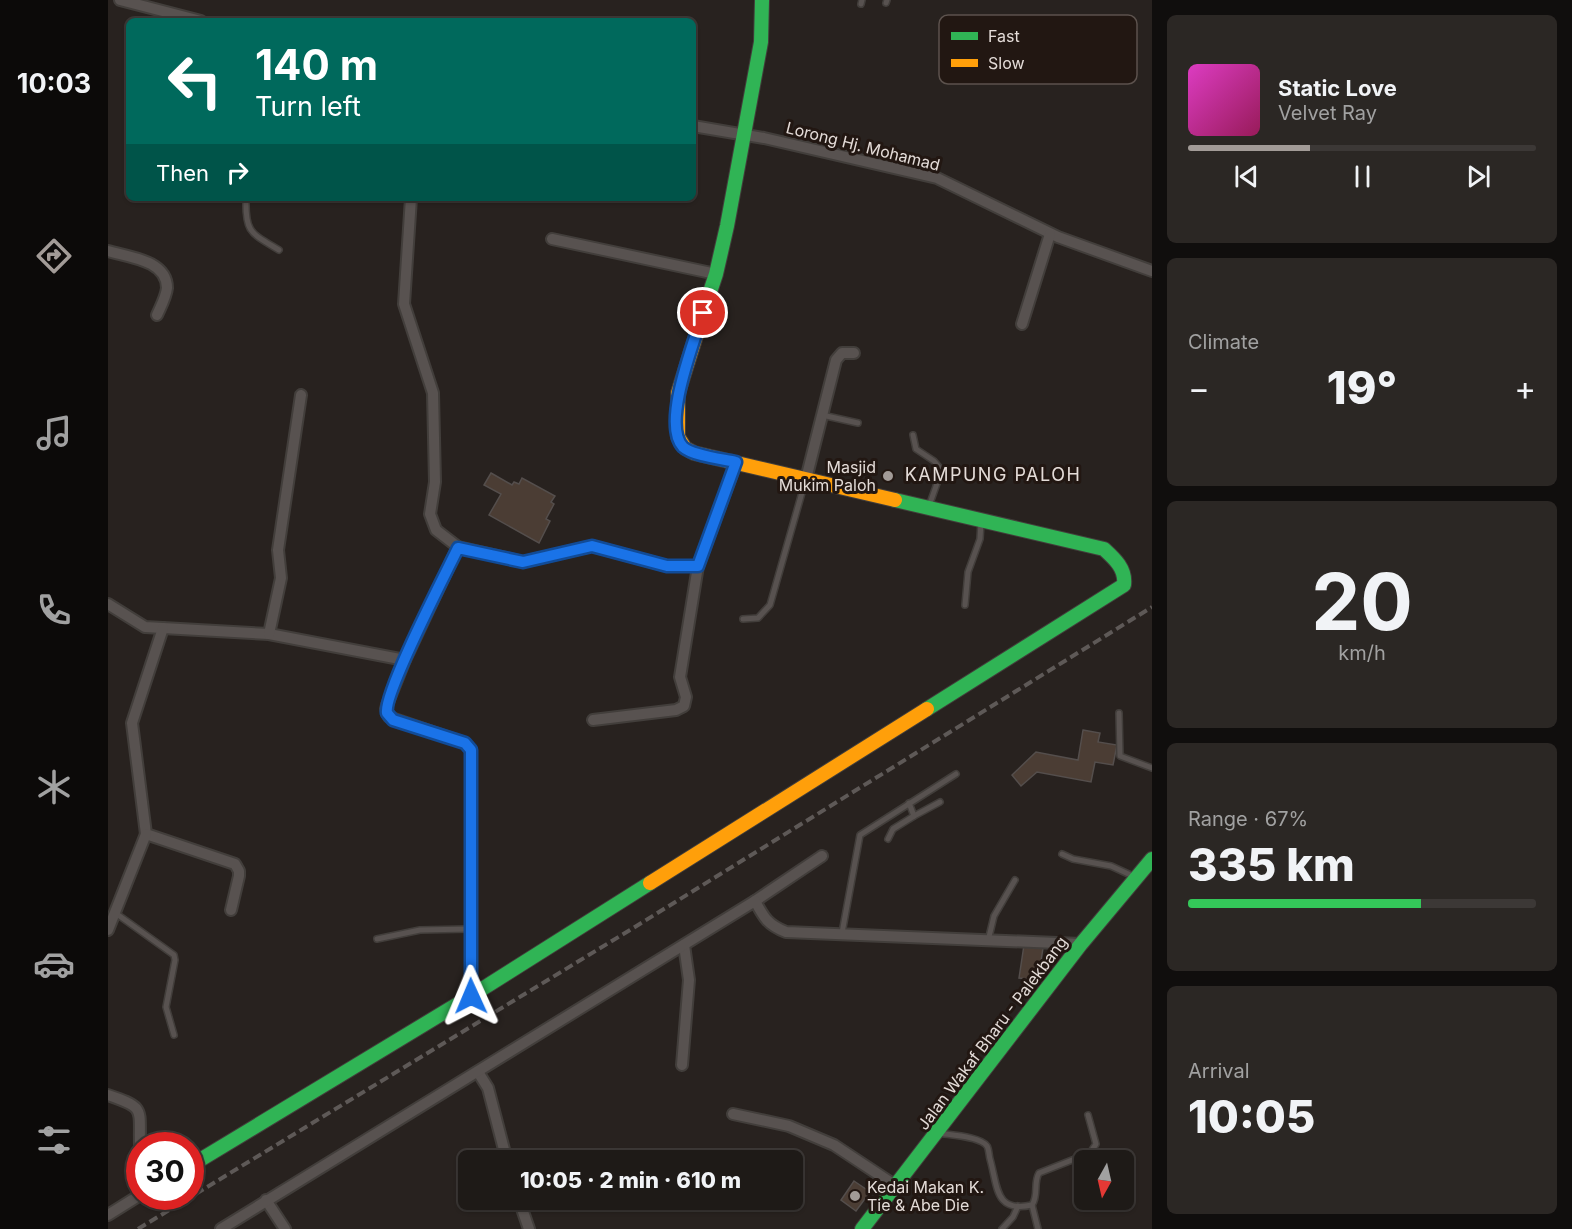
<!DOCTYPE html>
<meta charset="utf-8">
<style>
body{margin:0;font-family:Inter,sans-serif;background:#2b2724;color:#f1f3f6;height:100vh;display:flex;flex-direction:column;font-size:22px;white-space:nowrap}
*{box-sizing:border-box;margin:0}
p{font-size:20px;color:#a1a1a1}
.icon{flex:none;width:33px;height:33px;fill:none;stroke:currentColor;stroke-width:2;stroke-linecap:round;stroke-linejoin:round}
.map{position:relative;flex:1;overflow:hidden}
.drawer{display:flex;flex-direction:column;gap:15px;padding:15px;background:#100e0d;width:420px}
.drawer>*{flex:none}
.banner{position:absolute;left:18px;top:18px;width:570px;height:183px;border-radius:9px;box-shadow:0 2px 4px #0004,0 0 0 2px #3c3836;background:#00695c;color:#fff;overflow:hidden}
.needle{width:39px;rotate:188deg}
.tools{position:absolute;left:966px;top:1150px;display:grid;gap:12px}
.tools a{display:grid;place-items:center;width:60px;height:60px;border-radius:9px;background:#1e1a17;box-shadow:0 2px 4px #0004,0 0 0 2px #3c3836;font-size:30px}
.speed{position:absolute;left:18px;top:1132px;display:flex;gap:12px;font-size:30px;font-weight:700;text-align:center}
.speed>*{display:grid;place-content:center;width:78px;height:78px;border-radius:50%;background:#1e1a17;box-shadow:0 2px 4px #0004,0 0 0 2px #3c3836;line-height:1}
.speed .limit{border:9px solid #d22;background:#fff;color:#111}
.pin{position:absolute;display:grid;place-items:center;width:51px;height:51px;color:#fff;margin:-26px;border:3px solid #fff;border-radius:50%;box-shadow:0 2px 6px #0007}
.me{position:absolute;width:66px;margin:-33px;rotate:359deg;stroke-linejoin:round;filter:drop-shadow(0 0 4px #0008)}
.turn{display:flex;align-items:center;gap:21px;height:126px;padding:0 30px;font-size:27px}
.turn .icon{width:78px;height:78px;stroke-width:2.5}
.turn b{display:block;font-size:42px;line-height:51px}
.then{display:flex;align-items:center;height:57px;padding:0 30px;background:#0003;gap:12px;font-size:22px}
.big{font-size:45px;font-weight:800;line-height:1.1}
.drawer .widget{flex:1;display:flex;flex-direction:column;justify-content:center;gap:9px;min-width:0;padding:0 21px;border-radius:9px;background:#2b2724}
.drawer .dial{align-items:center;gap:0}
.dial b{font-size:78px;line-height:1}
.song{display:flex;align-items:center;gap:18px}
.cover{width:72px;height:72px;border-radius:9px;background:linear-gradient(135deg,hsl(310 70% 55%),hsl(330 70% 35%))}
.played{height:6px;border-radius:3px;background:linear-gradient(90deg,#a29b97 35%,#3c3836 35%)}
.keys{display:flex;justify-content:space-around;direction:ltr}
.heat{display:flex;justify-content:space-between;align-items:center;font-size:33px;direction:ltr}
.charge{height:9px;border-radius:4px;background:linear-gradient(90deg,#34c759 67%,#3c3836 0)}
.trip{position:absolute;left:350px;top:1150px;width:345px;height:60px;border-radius:9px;background:#1e1a17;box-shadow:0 2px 4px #0004,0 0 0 2px #3c3836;font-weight:800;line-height:60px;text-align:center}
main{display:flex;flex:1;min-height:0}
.dock{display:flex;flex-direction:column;width:108px;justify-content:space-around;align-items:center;background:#0c0a09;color:#a1a1a1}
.dock .icon{width:42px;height:42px}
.dock .selected{color:#a29b97}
.dock b{font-size:27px;color:#f1f3f6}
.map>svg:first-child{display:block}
</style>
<main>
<nav class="dock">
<b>10:03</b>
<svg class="icon selected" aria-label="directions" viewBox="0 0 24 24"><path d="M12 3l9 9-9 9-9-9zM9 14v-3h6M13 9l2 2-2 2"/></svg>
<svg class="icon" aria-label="music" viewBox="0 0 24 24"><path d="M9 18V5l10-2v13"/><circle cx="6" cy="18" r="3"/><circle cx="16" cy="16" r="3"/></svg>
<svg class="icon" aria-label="phone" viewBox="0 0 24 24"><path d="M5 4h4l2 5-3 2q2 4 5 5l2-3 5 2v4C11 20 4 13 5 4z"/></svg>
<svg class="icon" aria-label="climate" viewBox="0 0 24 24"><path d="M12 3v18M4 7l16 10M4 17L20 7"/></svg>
<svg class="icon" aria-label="car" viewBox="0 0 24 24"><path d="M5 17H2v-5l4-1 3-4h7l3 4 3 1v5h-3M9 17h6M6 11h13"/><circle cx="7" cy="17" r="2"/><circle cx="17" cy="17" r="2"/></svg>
<svg class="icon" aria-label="filters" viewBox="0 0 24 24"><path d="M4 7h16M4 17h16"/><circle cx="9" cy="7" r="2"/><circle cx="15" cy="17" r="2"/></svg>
</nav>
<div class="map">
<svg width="1044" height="1229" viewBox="0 0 1044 1229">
<rect width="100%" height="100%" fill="#28221f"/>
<g fill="#4b3d34" stroke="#544e4c" stroke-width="1.5">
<path d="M383,473L404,485L406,482L411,484L414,478L447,496L443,502L446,504L438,519L442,521L431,543L381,515L393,494L376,485Z"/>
<path d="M975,730L992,733L990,742L1009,745L1005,765L987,762L983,782L929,772L913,786L904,775L928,752L970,760Z"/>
<path d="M916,945L935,948L932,967H927L926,974L922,973L921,979L911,978Z"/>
<path d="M746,1181L762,1192L748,1211L733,1200Z"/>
</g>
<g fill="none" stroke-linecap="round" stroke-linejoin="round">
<defs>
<g id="lane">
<path d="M778,3L779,0"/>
<path d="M753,4L754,0"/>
<path d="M138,198C137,233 143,233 171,250"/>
<path d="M714,415L750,423"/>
<path d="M805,435L808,449L826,461L831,467L832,475L821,506"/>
<path d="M857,605L860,572L872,539L873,522"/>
<path d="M635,619L650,618L662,605L697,482"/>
<path d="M1011,713L1012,756L1044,768"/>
<path d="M806,816L832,802"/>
<path d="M780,839L785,829L806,816L801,803"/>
<path d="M954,854L965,859L1003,866L1027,877"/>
<path d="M6,912L66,955L67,960L58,1007L66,1035"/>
<path d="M734,933L752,835L848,774"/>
<path d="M269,939L312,930L361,929"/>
<path d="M880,941L886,916L907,880"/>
<path d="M830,1133C841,1135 872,1136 879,1146C881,1149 881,1156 882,1159C890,1188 887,1213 924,1205C931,1195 925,1183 931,1173L982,1153L988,1144L980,1115"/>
<path d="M924,1205L930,1229"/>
<path d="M894,1229L905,1217L910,1206"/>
</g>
<g id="street">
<path d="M12,0L93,21"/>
<path d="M585,126L656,138L829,178L950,237L1044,271"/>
<path d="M303,198L296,304L325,393L327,482L322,514L328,530L350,547"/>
<path d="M444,239L608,274"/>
<path d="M0,251C20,257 59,260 59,288C58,297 53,306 49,315"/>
<path d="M914,324L942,234"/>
<path d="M698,479L728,360L734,353H746"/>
<path d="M0,604L37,627L161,634L297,660L279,705L278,709L281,717L357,743L363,750V996"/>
<path d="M55,628L24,723L38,834L127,864L131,871V876L123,910"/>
<path d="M161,634L173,578L170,550L193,395"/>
<path d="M297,660L350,547L415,562L484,546L559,566H590"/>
<path d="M485,720L568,710L576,706L578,697L572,677L590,566L628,463"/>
<path d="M647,901L714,856"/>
<path d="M0,930L38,834"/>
<path d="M574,1065L581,980L576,945"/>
<path d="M370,1072L380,1088L399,1161"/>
<path d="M0,1095C38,1108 31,1108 32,1146"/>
<path d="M625,1114L681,1126L726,1145L788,1186"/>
<path d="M158,1200L177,1229"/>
<path d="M411,1200L421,1229"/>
<path d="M0,1215L32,1195"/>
<path d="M113,1229L647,901C656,918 660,925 678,932L973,944"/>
</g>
<g id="fast">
<path d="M599,301L608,274L619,226L653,42L654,0"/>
<path d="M787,500L996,549C1007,559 1018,569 1016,585L819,709"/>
<path d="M82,1166L363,996L542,883"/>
<path d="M754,1229L973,944L1044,859"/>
</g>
<g id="slow">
<path d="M599,301L570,393V437L577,448L586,453L787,500"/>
<path d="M542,883L819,709"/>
</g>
</defs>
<use href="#lane" stroke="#423e3b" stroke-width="8"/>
<use href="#street" stroke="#423e3b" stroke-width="14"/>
<use href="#fast" stroke="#423e3b" stroke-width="16"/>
<use href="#slow" stroke="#423e3b" stroke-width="16"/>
<use href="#lane" stroke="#585250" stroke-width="5"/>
<use href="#street" stroke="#585250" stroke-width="10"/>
<use href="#fast" stroke="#30b455" stroke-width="14"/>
<use href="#slow" stroke="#ff9f0a" stroke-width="14"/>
<path stroke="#5e5957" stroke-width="4" stroke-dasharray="9 4.5" stroke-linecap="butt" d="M30,1229L522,930L1044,607"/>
</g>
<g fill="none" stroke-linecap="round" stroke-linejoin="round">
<defs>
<path id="route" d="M363,996V750L357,743L285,720L279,713C275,694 338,573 350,548L415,562L484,546L559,566H590L628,462C615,459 585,456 575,447C553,424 587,340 595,313"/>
</defs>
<use href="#route" stroke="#114b97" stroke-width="15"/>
<use href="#route" stroke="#1a73e8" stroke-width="10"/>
</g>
<g fill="#a29b97" stroke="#221712" stroke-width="2">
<circle cx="780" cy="476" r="6"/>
<circle cx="747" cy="1196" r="6"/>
</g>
<g text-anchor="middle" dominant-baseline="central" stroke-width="6" stroke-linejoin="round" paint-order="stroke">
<g font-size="16" fill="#e4dcd8" stroke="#221712">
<text transform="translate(755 146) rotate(14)">Lorong Hj. Mohamad</text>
<text transform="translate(884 1033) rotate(-53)">Jalan Wakaf Bharu - Palekbang</text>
</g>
<g font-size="16" fill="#e4dcd8" stroke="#221712" text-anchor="end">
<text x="768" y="467">Masjid<tspan x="768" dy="18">Mukim Paloh</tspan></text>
<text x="759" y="1187" text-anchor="start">Kedai Makan K.<tspan x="759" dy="18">Tie &amp; Abe Die</tspan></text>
</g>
<g font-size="18" letter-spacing="1.5" fill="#e4dcd8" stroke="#221712">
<text x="885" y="474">KAMPUNG PALOH</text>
</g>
</g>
<rect x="831" y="15" width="198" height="69" rx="9" fill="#221712" stroke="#5c524d" stroke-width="1.5"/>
<rect x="843" y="32" width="27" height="8" fill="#30b455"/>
<rect x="843" y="59" width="27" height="8" fill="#ff9f0a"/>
<g font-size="16" fill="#e4dcd8">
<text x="880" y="42">Fast</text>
<text x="880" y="69">Slow</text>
</g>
</svg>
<div class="tools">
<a><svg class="needle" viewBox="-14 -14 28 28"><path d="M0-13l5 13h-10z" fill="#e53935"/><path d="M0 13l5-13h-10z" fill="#a1a1a1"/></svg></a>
</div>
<div class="speed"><div class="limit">30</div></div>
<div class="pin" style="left:595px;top:313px;background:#d93025"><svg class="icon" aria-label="arrive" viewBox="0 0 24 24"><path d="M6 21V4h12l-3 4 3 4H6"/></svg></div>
<svg class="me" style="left:363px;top:996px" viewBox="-20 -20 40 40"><path d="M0-17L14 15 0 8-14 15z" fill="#1a73e8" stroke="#fff" stroke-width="4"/></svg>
<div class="trip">10:05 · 2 min · 610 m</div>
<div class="banner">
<div class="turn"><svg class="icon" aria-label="left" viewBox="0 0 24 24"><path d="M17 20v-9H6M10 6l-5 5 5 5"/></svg><div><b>140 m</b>Turn left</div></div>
<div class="then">Then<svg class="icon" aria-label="right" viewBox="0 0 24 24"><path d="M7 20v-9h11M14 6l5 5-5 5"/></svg></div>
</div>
</div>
<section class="drawer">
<div class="widget">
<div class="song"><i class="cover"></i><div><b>Static Love</b><p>Velvet Ray</p></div></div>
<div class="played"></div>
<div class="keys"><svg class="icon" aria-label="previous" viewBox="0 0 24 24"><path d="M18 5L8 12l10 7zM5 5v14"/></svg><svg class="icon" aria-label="pause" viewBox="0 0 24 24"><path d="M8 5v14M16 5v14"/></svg><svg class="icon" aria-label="next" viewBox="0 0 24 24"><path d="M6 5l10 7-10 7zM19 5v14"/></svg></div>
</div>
<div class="widget"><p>Climate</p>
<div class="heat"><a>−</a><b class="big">19°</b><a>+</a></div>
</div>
<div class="widget dial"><b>20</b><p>km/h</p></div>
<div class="widget"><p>Range · 67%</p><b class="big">335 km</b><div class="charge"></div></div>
<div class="widget"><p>Arrival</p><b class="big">10:05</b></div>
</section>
</main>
